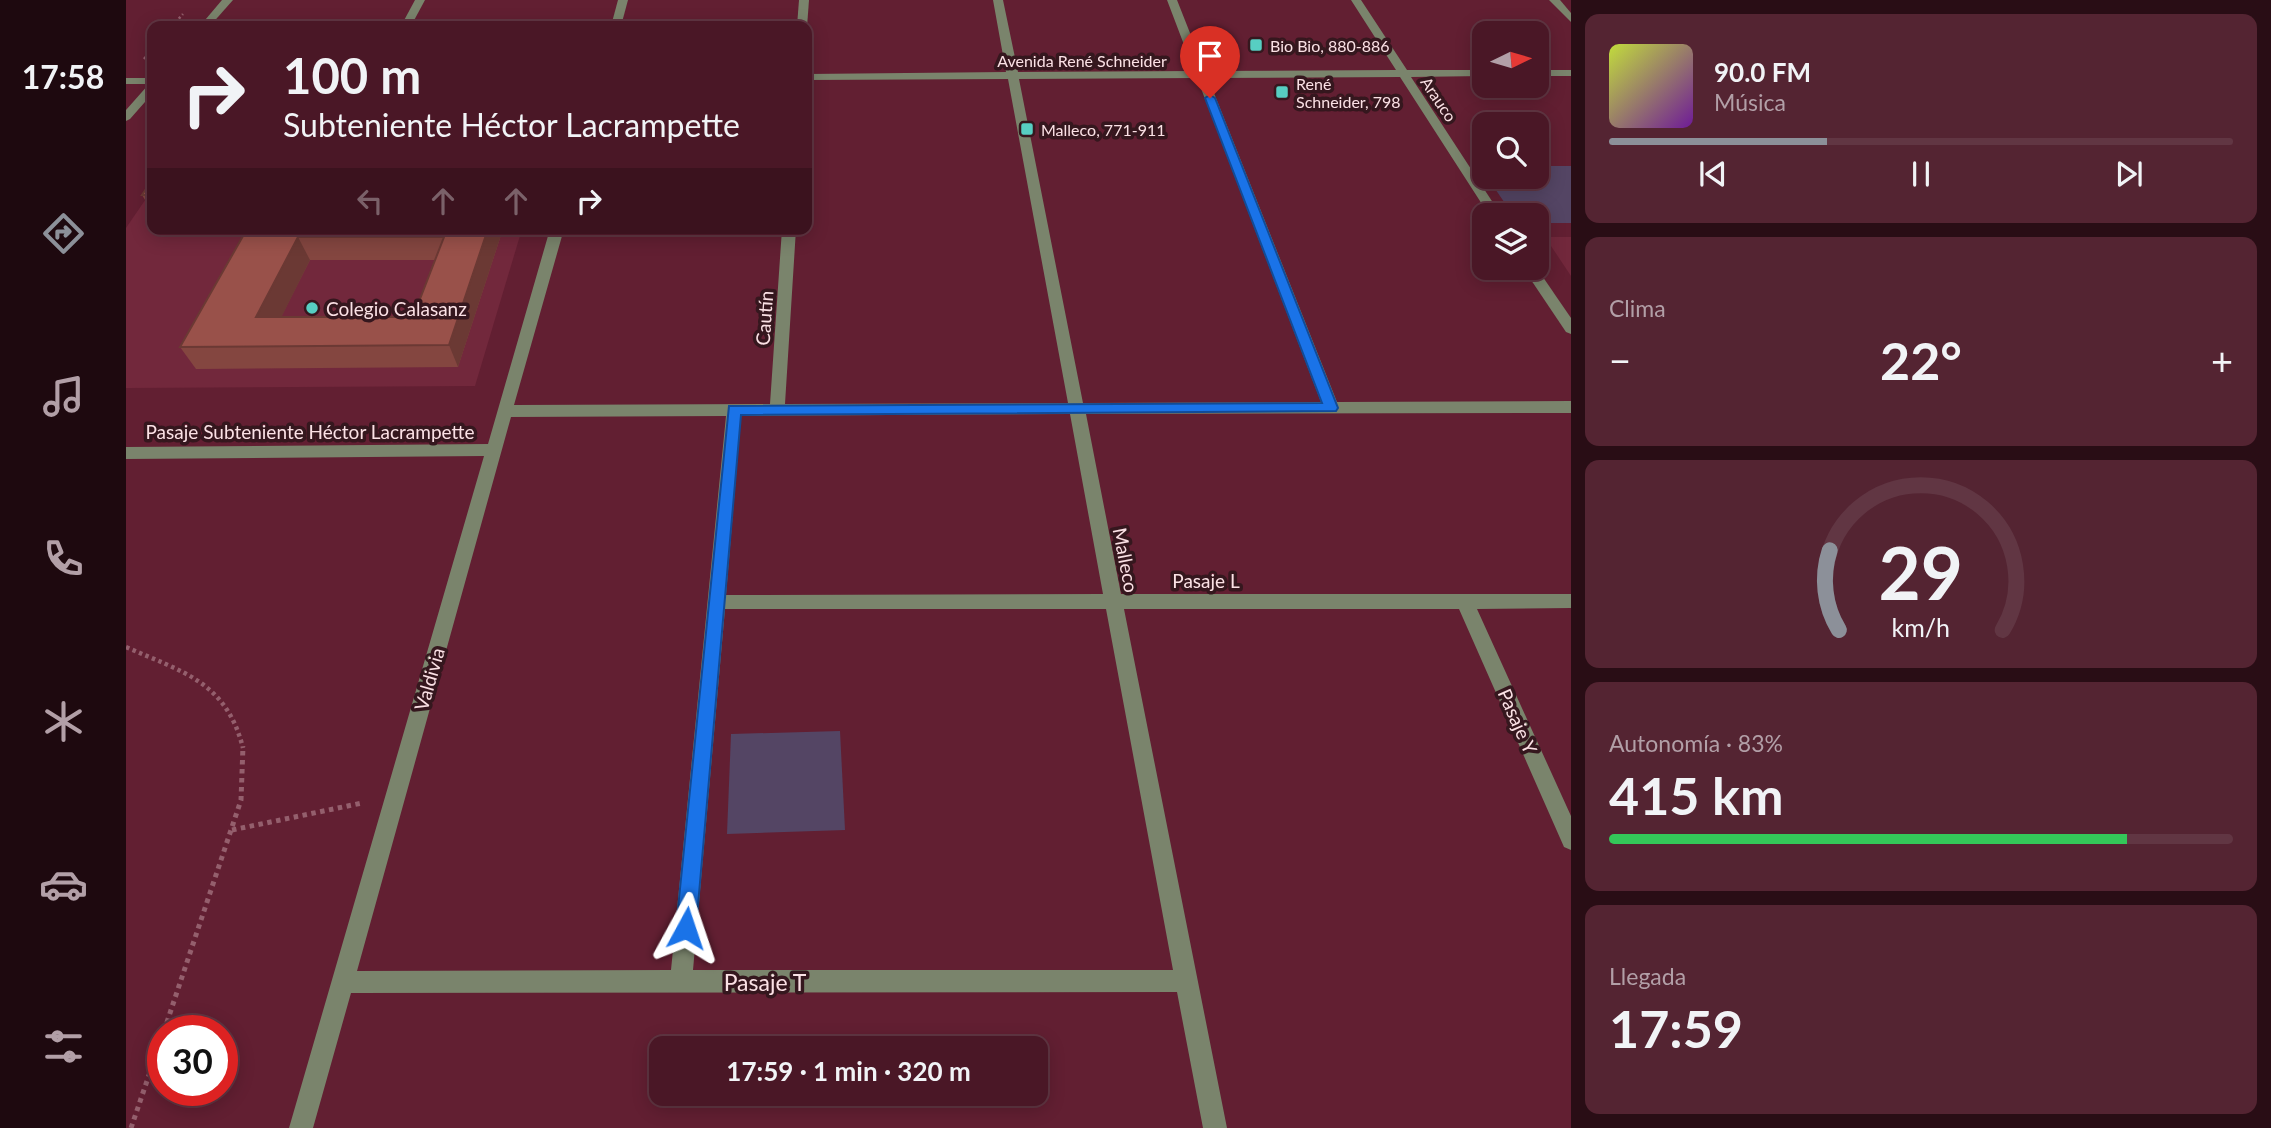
<!DOCTYPE html>
<html lang="es">
<meta charset="utf-8">
<style>
body{margin:0;font-family:Lato,sans-serif;background:#542432;color:#f1f3f6;height:100vh;display:flex;flex-direction:column;font-size:26px;white-space:nowrap}
*{box-sizing:border-box;margin:0}
p{font-size:23px;color:#b29fa7}
.icon{flex:none;width:38px;height:38px;fill:none;stroke:currentColor;stroke-width:2;stroke-linecap:round;stroke-linejoin:round}
.map{position:relative;flex:1;overflow:hidden}
.drawer{display:flex;flex-direction:column;gap:14px;padding:14px;background:#290d15;width:700px}
.drawer>*{flex:none}
.banner{position:absolute;left:21px;top:21px;width:665px;height:214px;border-radius:14px;box-shadow:0 4px 18px #0003,0 0 0 2px #613643;background:#4a1726;color:#f1f3f6;overflow:hidden}
.needle{width:46px;rotate:85deg}
.tools{position:absolute;left:1346px;top:21px;display:grid;gap:14px}
.tools a{display:grid;place-items:center;width:77px;height:77px;border-radius:14px;background:#4a1726;box-shadow:0 4px 18px #0003,0 0 0 2px #613643;font-size:35px}
.speed{position:absolute;left:21px;top:1015px;display:flex;gap:14px;font-size:35px;font-weight:700;text-align:center}
.speed>*{display:grid;place-content:center;width:91px;height:91px;border-radius:50%;background:#4a1726;box-shadow:0 4px 18px #0003,0 0 0 2px #613643;line-height:1}
.speed .limit{border:10px solid #d22;background:#fff;color:#111}
.pin{position:absolute;display:grid;place-items:center;width:60px;height:60px;color:#fff;margin:-72px -30px;border-radius:50% 50% 50% 0;rotate:-45deg;box-shadow:0 0 7px #0007}
.pin .icon{rotate:45deg}
.me{position:absolute;width:77px;margin:-38px;rotate:5deg;stroke-linejoin:round;filter:drop-shadow(0 0 5px #0008)}
.turn{display:flex;align-items:center;gap:24px;height:147px;padding:0 21px;font-size:32px}
.turn .icon{width:91px;height:91px;stroke-width:2.5}
.turn b{display:block;font-size:49px;line-height:60px}
.lanes{display:flex;align-items:center;height:66px;padding:0 21px;background:#0003;justify-content:center;gap:35px;direction:ltr}
.lanes .off{opacity:.35}
.big{font-size:52px;font-weight:700;line-height:1.1}
.drawer .widget{flex:1;display:flex;flex-direction:column;justify-content:center;gap:10px;min-width:0;padding:0 24px;border-radius:14px;background:#542432}
.drawer .dial{align-items:center;gap:0}
.dial svg{height:182px;overflow:visible;fill:none;stroke:#613643;stroke-width:7;stroke-linecap:round;text-anchor:middle}
.dial text{fill:#f1f3f6;stroke:none}
.song{display:flex;align-items:center;gap:21px}
.cover{width:84px;height:84px;border-radius:10px;background:linear-gradient(135deg,hsl(70 70% 55%),hsl(280 70% 35%))}
.played{height:7px;border-radius:4px;background:linear-gradient(90deg,#8c9099 35%,#613643 35%)}
.keys{display:flex;justify-content:space-around;direction:ltr}
.heat{display:flex;justify-content:space-between;align-items:center;font-size:38px;direction:ltr}
.charge{height:10px;border-radius:5px;background:linear-gradient(90deg,#34c759 83%,#613643 0)}
.trip{position:absolute;left:523px;top:1036px;width:399px;height:70px;border-radius:14px;background:#4a1726;box-shadow:0 4px 18px #0003,0 0 0 2px #613643;font-weight:700;line-height:70px;text-align:center}
main{display:flex;flex:1;min-height:0}
.dock{display:flex;flex-direction:column;width:126px;justify-content:space-around;align-items:center;background:#1e090f;color:#b29fa7}
.dock .icon{width:49px;height:49px}
.dock .selected{color:#8c9099}
.dock b{font-size:32px;color:#f1f3f6}
.map>svg:first-child{display:block}
</style>
<main>
<nav class="dock">
<b>17:58</b>
<svg class="icon selected" aria-label="directions" viewBox="0 0 24 24"><path d="M12 3l9 9-9 9-9-9zM9 14v-3h6M13 9l2 2-2 2"/></svg>
<svg class="icon" aria-label="music" viewBox="0 0 24 24"><path d="M9 18V5l10-2v13"/><circle cx="6" cy="18" r="3"/><circle cx="16" cy="16" r="3"/></svg>
<svg class="icon" aria-label="phone" viewBox="0 0 24 24"><path d="M5 4h4l2 5-3 2q2 4 5 5l2-3 5 2v4C11 20 4 13 5 4z"/></svg>
<svg class="icon" aria-label="climate" viewBox="0 0 24 24"><path d="M12 3v18M4 7l16 10M4 17L20 7"/></svg>
<svg class="icon" aria-label="car" viewBox="0 0 24 24"><path d="M5 17H2v-5l4-1 3-4h7l3 4 3 1v5h-3M9 17h6M6 11h13"/><circle cx="7" cy="17" r="2"/><circle cx="17" cy="17" r="2"/></svg>
<svg class="icon" aria-label="filters" viewBox="0 0 24 24"><path d="M4 7h16M4 17h16"/><circle cx="9" cy="7" r="2"/><circle cx="15" cy="17" r="2"/></svg>
</nav>
<div class="map">
<svg width="1445" height="1128" viewBox="0 0 1445 1128">
<rect width="100%" height="100%" fill="#621f32"/>
<g fill="#72283c">
<path d="M26,190V229H396L349,386L0,388V228Z"/>
<path d="M1419,237H1445V276Z"/>
</g>
<g fill="#544564">
<path d="M1411,166H1445V223H1411L1410,215H1387L1361,177H1410Z"/>
<path d="M714,731L719,830L601,834L605,734Z"/>
</g>
<g fill="none" stroke-linecap="round" stroke-linejoin="round">
<g stroke="#945f6d" stroke-width="2.5" stroke-dasharray="2.5 2.5" stroke-linecap="butt">
<path d="M46,26L57,14"/>
<path d="M18,59L26,49"/>
<path d="M1357,98H1411"/>
</g>
<path stroke="#945f6d" stroke-width="4.5" stroke-dasharray="3.5 3.5" stroke-linecap="butt" d="M0,647C56,672 100,681 117,748"/>
<g stroke="#945f6d" stroke-width="5" stroke-dasharray="4.5 4.5" stroke-linecap="butt">
<path d="M106,830L236,803"/>
<path d="M38,1031L115,800L117,746"/>
<path d="M5,1128L37,1034"/>
</g>
<g fill="#7a846c" fill-rule="evenodd">
<path d="M96,0H107L84,26H74Z"/>
<path d="M289,0H299L285,26H275Z"/>
<path d="M492,0H502L495,26H485Z"/>
<path d="M673,0H683L681,27L671,26Z"/>
<path d="M867,0H877L892,72L1068,71L1041,0H1051L1079,71L1270,70L1225,0H1235L1281,70H1358V76L1285,77L1375,215H1363L1274,77L1082,78L1211,402L1445,401V413L960,414L995,594H1445V608L1351,609L1445,816V850L1438,847L1333,609H998L1101,1128H1077L1051,992L225,993L187,1128H163L358,456L0,459V447L362,444L424,229H438L388,405L644,404L656,229H670L659,404L942,403L882,79L681,80V74L880,72ZM1071,78L1195,402L957,403L893,79ZM944,414L977,594L600,595L615,416ZM600,416L545,970L231,971L385,417ZM599,609H980L1047,970H567Z"/>
<path d="M1423,0H1434L1445,13V22Z"/>
<rect x="1410" y="70" width="35" height="6"/>
<path d="M0,78H26V94L4,119L0,121V110L23,84H0Z"/>
<path d="M1410,267L1445,318V334L1440,332L1397,268Z"/>
</g>
</g>
<g fill="#844640" fill-rule="evenodd">
<path d="M26,180V211L16,195Z"/>
<path d="M121,229H377L332,367L70,369L54,347ZM184,260H310L287,317H155Z"/>
</g>
<g fill="#6b3934">
<path d="M362,229H377L332,367L323,345Z"/>
<path d="M172,237L184,260L144,340L130,317Z"/>
</g>
<g fill="#99514a" stroke="#6b3934" stroke-width="2" fill-rule="evenodd">
<path d="M26,180V195H16Z"/>
<path d="M121,229H362L323,345L54,347ZM172,237H318L287,317H130Z"/>
</g>
<path fill="#1a73e8" stroke="#114b97" stroke-width="2" d="M1084,95L1089,98L1212,408L1210,411L615,415L570,928L567,935L560,938L553,935L550,928L603,406L1196,403L1079,98Z"/>
<g fill="#57cec2" stroke="#35171e" stroke-width="2.5">
<rect x="1123" y="38" width="14" height="14" rx="3.5"/>
<rect x="1149" y="85" width="14" height="14" rx="3.5"/>
<rect x="894" y="122" width="14" height="14" rx="3.5"/>
<circle cx="186" cy="308" r="7"/>
</g>
<g text-anchor="middle" dominant-baseline="central" stroke-width="7" stroke-linejoin="round" paint-order="stroke">
<g font-size="16" fill="#fbe1e5" stroke="#35171e" text-anchor="start">
<text x="1144" y="45">Bio Bio, 880-886</text>
<text x="1170" y="83">René<tspan x="1170" dy="18">Schneider, 798</tspan></text>
<text x="915" y="129">Malleco, 771-911</text>
</g>
<g font-size="16" fill="#fbe1e5" stroke="#35171e">
<text x="956" y="60">Avenida René Schneider</text>
<text transform="translate(1313 99) rotate(56)">Arauco</text>
</g>
<g font-size="19" fill="#fbe1e5" stroke="#35171e" text-anchor="start">
<text x="200" y="308">Colegio Calasanz</text>
</g>
<g font-size="19" fill="#fbe1e5" stroke="#35171e">
<text transform="translate(638 318) rotate(-86)">Cautín</text>
<text x="184" y="431">Pasaje Subteniente Héctor Lacrampette</text>
<text transform="translate(1000 560) rotate(79)">Malleco</text>
<text x="1080" y="580">Pasaje L</text>
<text transform="translate(303 679) rotate(-74)">Valdivia</text>
<text transform="translate(1392 721) rotate(66)">Pasaje Y</text>
</g>
<g font-size="23" fill="#fbe1e5" stroke="#35171e">
<text x="639" y="982">Pasaje T</text>
</g>
</g>
</svg>
<div class="tools">
<a><svg class="needle" viewBox="-14 -14 28 28"><path d="M0-13l5 13h-10z" fill="#e53935"/><path d="M0 13l5-13h-10z" fill="#b29fa7"/></svg></a>
<a><svg class="icon" aria-label="search" viewBox="0 0 24 24"><circle cx="10" cy="10" r="6"/><path d="M15 15l6 6"/></svg></a>
<a><svg class="icon" aria-label="layers" viewBox="0 0 24 24"><path d="M12 4l9 5-9 5-9-5zM3 14l9 5 9-5"/></svg></a>
</div>
<div class="speed"><div class="limit">30</div></div>
<div class="pin" style="left:1084px;top:98px;background:#d93025"><svg class="icon" aria-label="arrive" viewBox="0 0 24 24"><path d="M6 21V4h12l-3 4 3 4H6"/></svg></div>
<svg class="me" style="left:560px;top:928px" viewBox="-20 -20 40 40"><path d="M0-17L14 15 0 8-14 15z" fill="#1a73e8" stroke="#fff" stroke-width="4"/></svg>
<div class="trip">17:59 · 1 min · 320 m</div>
<div class="banner">
<div class="turn"><svg class="icon" aria-label="right" viewBox="0 0 24 24"><path d="M7 20v-9h11M14 6l5 5-5 5"/></svg><div><b>100 m</b>Subteniente Héctor Lacrampette</div></div>
<div class="lanes"><svg class="icon off" aria-label="left" viewBox="0 0 24 24"><path d="M17 20v-9H6M10 6l-5 5 5 5"/></svg><svg class="icon off" aria-label="ahead" viewBox="0 0 24 24"><path d="M12 20V5M6 11l6-6 6 6"/></svg><svg class="icon off" aria-label="ahead" viewBox="0 0 24 24"><path d="M12 20V5M6 11l6-6 6 6"/></svg><svg class="icon" aria-label="right" viewBox="0 0 24 24"><path d="M7 20v-9h11M14 6l5 5-5 5"/></svg></div>
</div>
</div>
<section class="drawer">
<div class="widget">
<div class="song"><i class="cover"></i><div><b>90.0 FM</b><p>Música</p></div></div>
<div class="played"></div>
<div class="keys"><svg class="icon" aria-label="previous" viewBox="0 0 24 24"><path d="M18 5L8 12l10 7zM5 5v14"/></svg><svg class="icon" aria-label="pause" viewBox="0 0 24 24"><path d="M8 5v14M16 5v14"/></svg><svg class="icon" aria-label="next" viewBox="0 0 24 24"><path d="M6 5l10 7-10 7zM19 5v14"/></svg></div>
</div>
<div class="widget"><p>Clima</p>
<div class="heat"><a>−</a><b class="big">22°</b><a>+</a></div>
</div>
<div class="widget dial"><svg viewBox="0 0 100 80">
<path d="M14 69A42 42 0 1 1 86 69"/>
<path d="M14 69A42 42 0 0 1 10 34" stroke="#8c9099"/>
<text x="50" y="56" font-size="32" font-weight="700">29</text>
<text x="50" y="72" font-size="11">km/h</text>
</svg></div>
<div class="widget"><p>Autonomía · 83%</p><b class="big">415 km</b><div class="charge"></div></div>
<div class="widget"><p>Llegada</p><b class="big">17:59</b></div>
</section>
</main>
